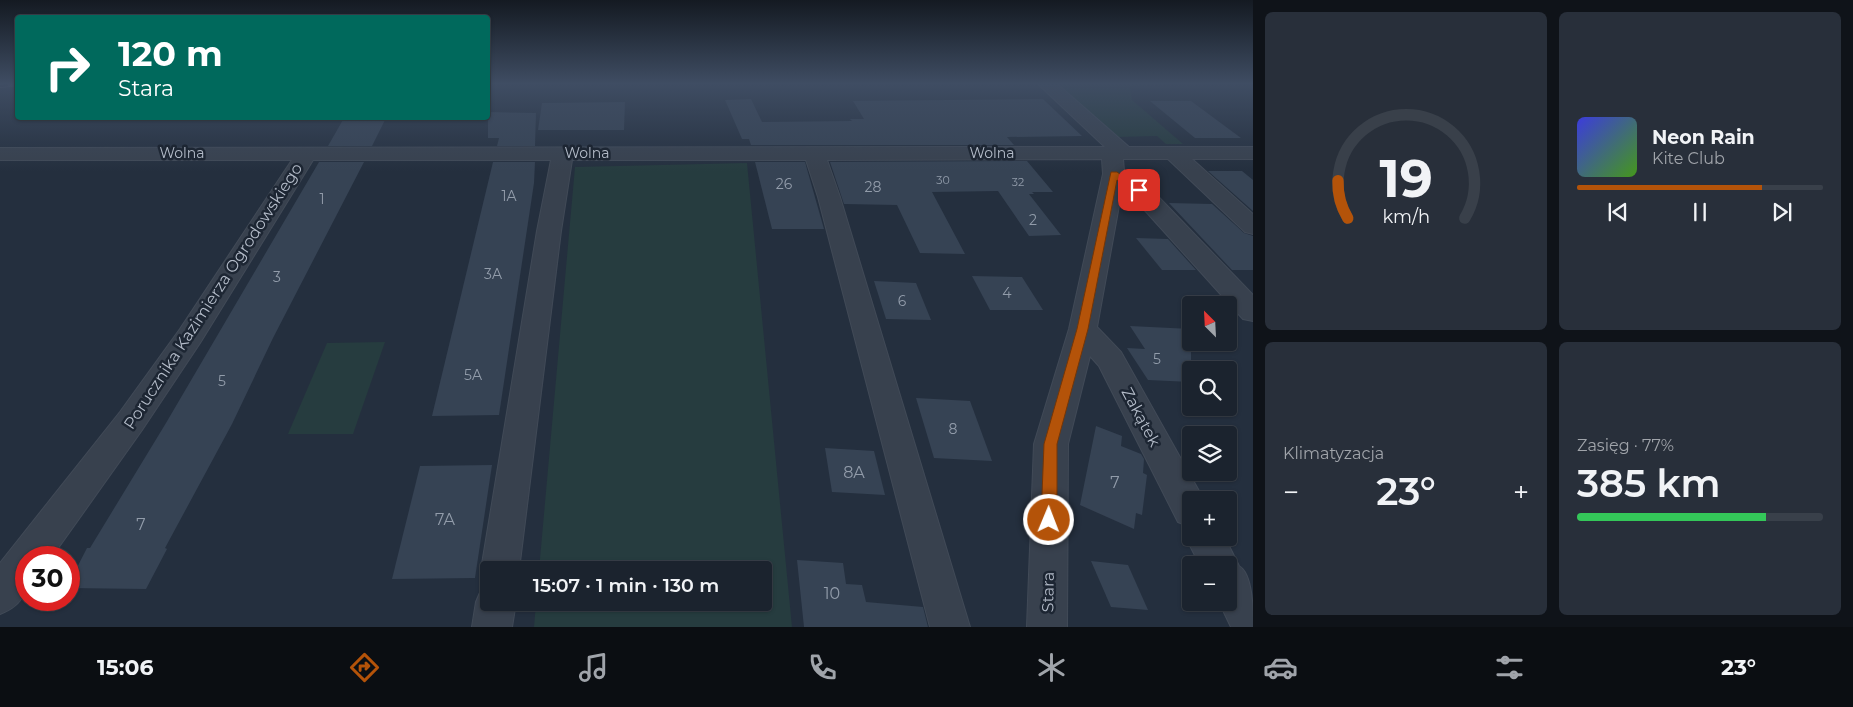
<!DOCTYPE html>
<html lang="pl">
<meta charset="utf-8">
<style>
body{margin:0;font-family:Montserrat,sans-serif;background:#282f3a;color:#f1f3f6;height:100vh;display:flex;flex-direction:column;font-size:19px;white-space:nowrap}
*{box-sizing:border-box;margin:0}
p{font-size:16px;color:#a0a4aa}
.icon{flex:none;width:28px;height:28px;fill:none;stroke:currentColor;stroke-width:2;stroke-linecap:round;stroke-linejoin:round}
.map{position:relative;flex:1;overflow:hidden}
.drawer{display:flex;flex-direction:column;gap:12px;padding:12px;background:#0f1319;width:600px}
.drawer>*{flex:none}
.hud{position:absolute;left:15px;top:15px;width:475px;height:105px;border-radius:5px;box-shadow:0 1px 4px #0004,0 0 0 1px #39404a;background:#00695c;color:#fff;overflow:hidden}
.needle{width:32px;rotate:336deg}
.fabs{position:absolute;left:1182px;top:296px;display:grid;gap:10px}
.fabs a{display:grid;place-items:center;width:55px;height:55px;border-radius:5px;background:#1b232e;box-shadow:0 1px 4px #0004,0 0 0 1px #39404a;font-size:25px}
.speed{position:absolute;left:15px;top:546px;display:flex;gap:10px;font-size:25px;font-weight:700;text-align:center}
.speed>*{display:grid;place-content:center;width:65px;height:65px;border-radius:50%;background:#1b232e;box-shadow:0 1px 4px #0004,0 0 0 1px #39404a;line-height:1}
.speed .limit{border:8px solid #d22;background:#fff;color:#111}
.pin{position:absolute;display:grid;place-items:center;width:42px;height:42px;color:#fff;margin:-21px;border-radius:10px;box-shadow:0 2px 8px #0006}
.me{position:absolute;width:55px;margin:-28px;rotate:1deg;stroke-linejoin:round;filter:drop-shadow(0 0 4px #0008)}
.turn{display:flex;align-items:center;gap:18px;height:105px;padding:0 20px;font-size:22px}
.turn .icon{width:65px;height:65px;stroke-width:2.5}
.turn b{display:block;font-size:35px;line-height:42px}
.big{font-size:38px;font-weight:600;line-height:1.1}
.drawer .tile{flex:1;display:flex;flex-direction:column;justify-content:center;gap:8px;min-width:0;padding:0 18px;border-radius:8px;background:#282f3a}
.drawer .dial{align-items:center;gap:0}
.dial svg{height:130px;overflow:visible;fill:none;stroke:#39404a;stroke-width:7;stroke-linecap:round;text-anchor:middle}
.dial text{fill:#f1f3f6;stroke:none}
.song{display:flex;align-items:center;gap:15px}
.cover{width:60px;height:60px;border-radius:8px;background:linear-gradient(135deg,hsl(240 70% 55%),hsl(100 70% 35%))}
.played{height:5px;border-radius:2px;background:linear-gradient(90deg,#b45309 75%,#39404a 75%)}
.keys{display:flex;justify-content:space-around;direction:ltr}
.heat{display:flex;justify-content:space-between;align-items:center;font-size:28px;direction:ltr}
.charge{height:8px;border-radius:4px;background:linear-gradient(90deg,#34c759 77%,#39404a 0)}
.drawer .tiles{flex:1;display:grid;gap:12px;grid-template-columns:repeat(2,1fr)}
.trip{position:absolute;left:480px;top:561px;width:292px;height:50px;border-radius:5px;background:#1b232e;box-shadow:0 1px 4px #0004,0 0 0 1px #39404a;font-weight:600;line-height:50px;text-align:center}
.dock{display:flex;height:80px;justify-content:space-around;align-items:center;background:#0b0e12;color:#a0a4aa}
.dock .icon{width:35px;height:35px}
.dock .active{color:#b45309}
.dock b{font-size:22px;color:#f1f3f6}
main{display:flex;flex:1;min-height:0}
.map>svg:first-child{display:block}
</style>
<main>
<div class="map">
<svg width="1253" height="627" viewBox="0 0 1253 627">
<rect width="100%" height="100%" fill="#242f3e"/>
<g fill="#263c3f">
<path d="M1056,83H1169L1170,84L1130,86L1132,100L1183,144H1166L1157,136L1116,137Z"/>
<path d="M747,163L792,627H534L536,603L764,602V570H539L575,167Z"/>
<path d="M385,342L353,434H288L327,343Z"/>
</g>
<g fill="#364354">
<path d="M751,99L762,122L852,121L850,119H864L853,101L1043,99L1082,136L1007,137L1014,145H751L749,139H742L725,100Z"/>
<path d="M1150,101H1191L1241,138H1195Z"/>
<path d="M625,102L624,130H538L542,103Z"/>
<path d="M488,112L536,113L535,146H497L499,138H488Z"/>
<path d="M344,118H386L372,146H328Z"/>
<path d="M1027,161L1053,192H1032L1034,194H1029L1061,235L1029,236L998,191L932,192L965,254L920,253L897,205L844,204L830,162Z"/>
<path d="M319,162H364L273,338L232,424L165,548L167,549L146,589L69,588V583L87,548H90L166,423Z"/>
<path d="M493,162H535L534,183L499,415L432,416Z"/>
<path d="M755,162H805L824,229H772Z"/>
<path d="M1208,171H1242L1253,180V211Z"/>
<path d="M1169,203L1212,204L1244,233L1253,236V270H1232Z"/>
<path d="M1136,238L1168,239L1196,270H1162Z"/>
<path d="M972,276L1022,277L1043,310H990Z"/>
<path d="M874,281L916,283L931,320L886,319Z"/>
<path d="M1130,326L1191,329V382L1148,380L1127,348L1145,349Z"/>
<path d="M916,398L970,401L992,461L934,458Z"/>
<path d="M1096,426L1122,436L1121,446L1141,454L1144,459L1143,473L1147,475L1142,515L1136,513L1134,529L1080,505Z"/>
<path d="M825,448L874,451L885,495L832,492Z"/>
<path d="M492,465L475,578L392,579L420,466Z"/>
<path d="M797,560L843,563L846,584L862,585L866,602L923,607L928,627H804Z"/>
<path d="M1091,561L1128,565L1148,610L1111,607Z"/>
</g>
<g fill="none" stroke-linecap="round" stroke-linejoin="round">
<defs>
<g id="minor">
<path d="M1037,83H1056L1129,147H1253V159H1192L1253,214V234L1245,232L1168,159H1123L1124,171L1147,185L1253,295V321L1243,319L1131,195L1122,189L1097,327L1121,352L1204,500H1191V527L1178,522L1099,366L1090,356L1068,444L1067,627H1027L1034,444L1069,329L1103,174L1102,159L827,160L840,197L970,627H930L818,197L806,160H572L561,231L519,570H489V584L481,570L537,231L551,160H313L200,343L142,430L51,558H26C26,586 30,602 0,614V563L120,412L180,329L292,160H0V148L1105,147Z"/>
<path d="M1191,527V538H1225L1239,566C1253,574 1253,611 1253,627H1231L1219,602H1229V565H1200L1186,538Z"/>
<path d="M489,585V602H516L512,627H472L476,602L482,588Z"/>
</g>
</defs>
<use href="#minor" stroke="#414a57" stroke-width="2"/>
<use href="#minor" fill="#38414e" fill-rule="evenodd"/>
<defs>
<path id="rail" d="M0,86L18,84"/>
</defs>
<use href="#rail" stroke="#5a6575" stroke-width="4"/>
<use href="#rail" stroke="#1d2633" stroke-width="2.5" stroke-dasharray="8" stroke-linecap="butt"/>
</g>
<linearGradient id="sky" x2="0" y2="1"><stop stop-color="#141a22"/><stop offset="0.49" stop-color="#3f4d63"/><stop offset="1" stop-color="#3f4d63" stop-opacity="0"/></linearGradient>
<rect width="1253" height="171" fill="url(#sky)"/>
<path fill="#b45309" stroke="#753606" d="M1111,172H1117L1143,190L1136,192L1117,180L1088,329L1057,444V520L1054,524L1049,526L1044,524L1041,520L1044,444L1077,329Z"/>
<g text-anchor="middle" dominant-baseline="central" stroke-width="5" stroke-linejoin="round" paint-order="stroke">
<g font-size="11" fill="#929caa">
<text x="943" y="180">30</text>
<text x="1018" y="182">32</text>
</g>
<g font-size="14" fill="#b4bcc9" stroke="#1d2633">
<text x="182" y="153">Wolna</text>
<text x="587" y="153">Wolna</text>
<text x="992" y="153">Wolna</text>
</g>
<g font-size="14" fill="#929caa">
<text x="784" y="184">26</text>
<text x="873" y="187">28</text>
<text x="509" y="196">1A</text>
<text x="322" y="199">1</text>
<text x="1033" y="220">2</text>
<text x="493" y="274">3A</text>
<text x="277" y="277">3</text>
<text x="1007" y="293">4</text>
<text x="902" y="301">6</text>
<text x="1157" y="359">5</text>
<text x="473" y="375">5A</text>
<text x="222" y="381">5</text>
<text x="953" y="429">8</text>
</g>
<g font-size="16" fill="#b4bcc9" stroke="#1d2633">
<text transform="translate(213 296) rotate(-57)">Porucznika Kazimierza Ogrodowskiego</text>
<text transform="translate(1141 417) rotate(62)">Zakątek</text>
<text transform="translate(1048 592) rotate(-89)">Stara</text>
</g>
<g font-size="16" fill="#929caa">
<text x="854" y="472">8A</text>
<text x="1115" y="482">7</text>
<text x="445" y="519">7A</text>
<text x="141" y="524">7</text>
<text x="832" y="593">10</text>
</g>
</g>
</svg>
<div class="fabs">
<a><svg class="needle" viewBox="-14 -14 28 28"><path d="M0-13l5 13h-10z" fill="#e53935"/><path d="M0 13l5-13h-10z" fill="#a0a4aa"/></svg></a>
<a><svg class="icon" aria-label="search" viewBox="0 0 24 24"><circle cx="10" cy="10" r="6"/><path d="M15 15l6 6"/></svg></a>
<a><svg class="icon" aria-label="layers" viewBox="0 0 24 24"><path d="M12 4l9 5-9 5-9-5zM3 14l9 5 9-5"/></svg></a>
<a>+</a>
<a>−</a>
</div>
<div class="speed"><div class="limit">30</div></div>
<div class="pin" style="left:1139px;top:190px;background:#d93025"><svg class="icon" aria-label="arrive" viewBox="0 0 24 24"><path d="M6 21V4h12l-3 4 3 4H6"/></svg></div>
<svg class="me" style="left:1049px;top:520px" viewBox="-20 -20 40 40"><circle r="17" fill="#b45309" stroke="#fff" stroke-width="3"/><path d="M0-11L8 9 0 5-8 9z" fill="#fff"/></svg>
<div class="trip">15:07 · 1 min · 130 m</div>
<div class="hud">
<div class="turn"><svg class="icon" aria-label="right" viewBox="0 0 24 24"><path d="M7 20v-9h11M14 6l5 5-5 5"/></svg><div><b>120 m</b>Stara</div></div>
</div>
</div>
<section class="drawer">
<div class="tiles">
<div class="tile dial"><svg viewBox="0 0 100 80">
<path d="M14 69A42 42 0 1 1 86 69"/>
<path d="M14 69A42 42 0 0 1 8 46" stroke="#b45309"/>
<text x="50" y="56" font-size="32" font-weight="700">19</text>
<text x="50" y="72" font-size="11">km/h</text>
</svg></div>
<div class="tile">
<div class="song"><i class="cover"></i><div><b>Neon Rain</b><p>Kite Club</p></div></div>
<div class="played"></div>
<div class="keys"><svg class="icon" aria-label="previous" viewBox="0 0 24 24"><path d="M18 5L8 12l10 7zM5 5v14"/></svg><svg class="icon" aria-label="pause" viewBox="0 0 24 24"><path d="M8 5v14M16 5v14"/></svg><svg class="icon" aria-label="next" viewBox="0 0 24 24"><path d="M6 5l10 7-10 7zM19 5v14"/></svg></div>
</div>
<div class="tile"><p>Klimatyzacja</p>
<div class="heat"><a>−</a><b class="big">23°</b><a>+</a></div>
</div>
<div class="tile"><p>Zasięg · 77%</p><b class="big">385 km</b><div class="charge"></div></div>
</div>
</section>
</main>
<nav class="dock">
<b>15:06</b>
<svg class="icon active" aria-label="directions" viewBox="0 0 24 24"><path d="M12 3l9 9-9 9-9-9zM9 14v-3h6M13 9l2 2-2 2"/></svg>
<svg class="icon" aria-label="music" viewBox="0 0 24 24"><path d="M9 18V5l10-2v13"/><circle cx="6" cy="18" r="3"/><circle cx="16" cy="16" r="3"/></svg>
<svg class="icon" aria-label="phone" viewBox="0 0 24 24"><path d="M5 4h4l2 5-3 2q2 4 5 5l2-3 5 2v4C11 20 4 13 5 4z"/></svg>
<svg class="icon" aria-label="climate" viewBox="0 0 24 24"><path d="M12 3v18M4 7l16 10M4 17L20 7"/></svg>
<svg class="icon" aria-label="car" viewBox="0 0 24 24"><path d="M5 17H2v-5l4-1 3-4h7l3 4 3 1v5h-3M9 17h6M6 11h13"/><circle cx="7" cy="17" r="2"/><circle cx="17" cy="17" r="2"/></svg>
<svg class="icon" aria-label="filters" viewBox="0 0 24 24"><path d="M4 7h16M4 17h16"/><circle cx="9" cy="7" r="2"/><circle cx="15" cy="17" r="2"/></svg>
<b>23°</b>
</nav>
